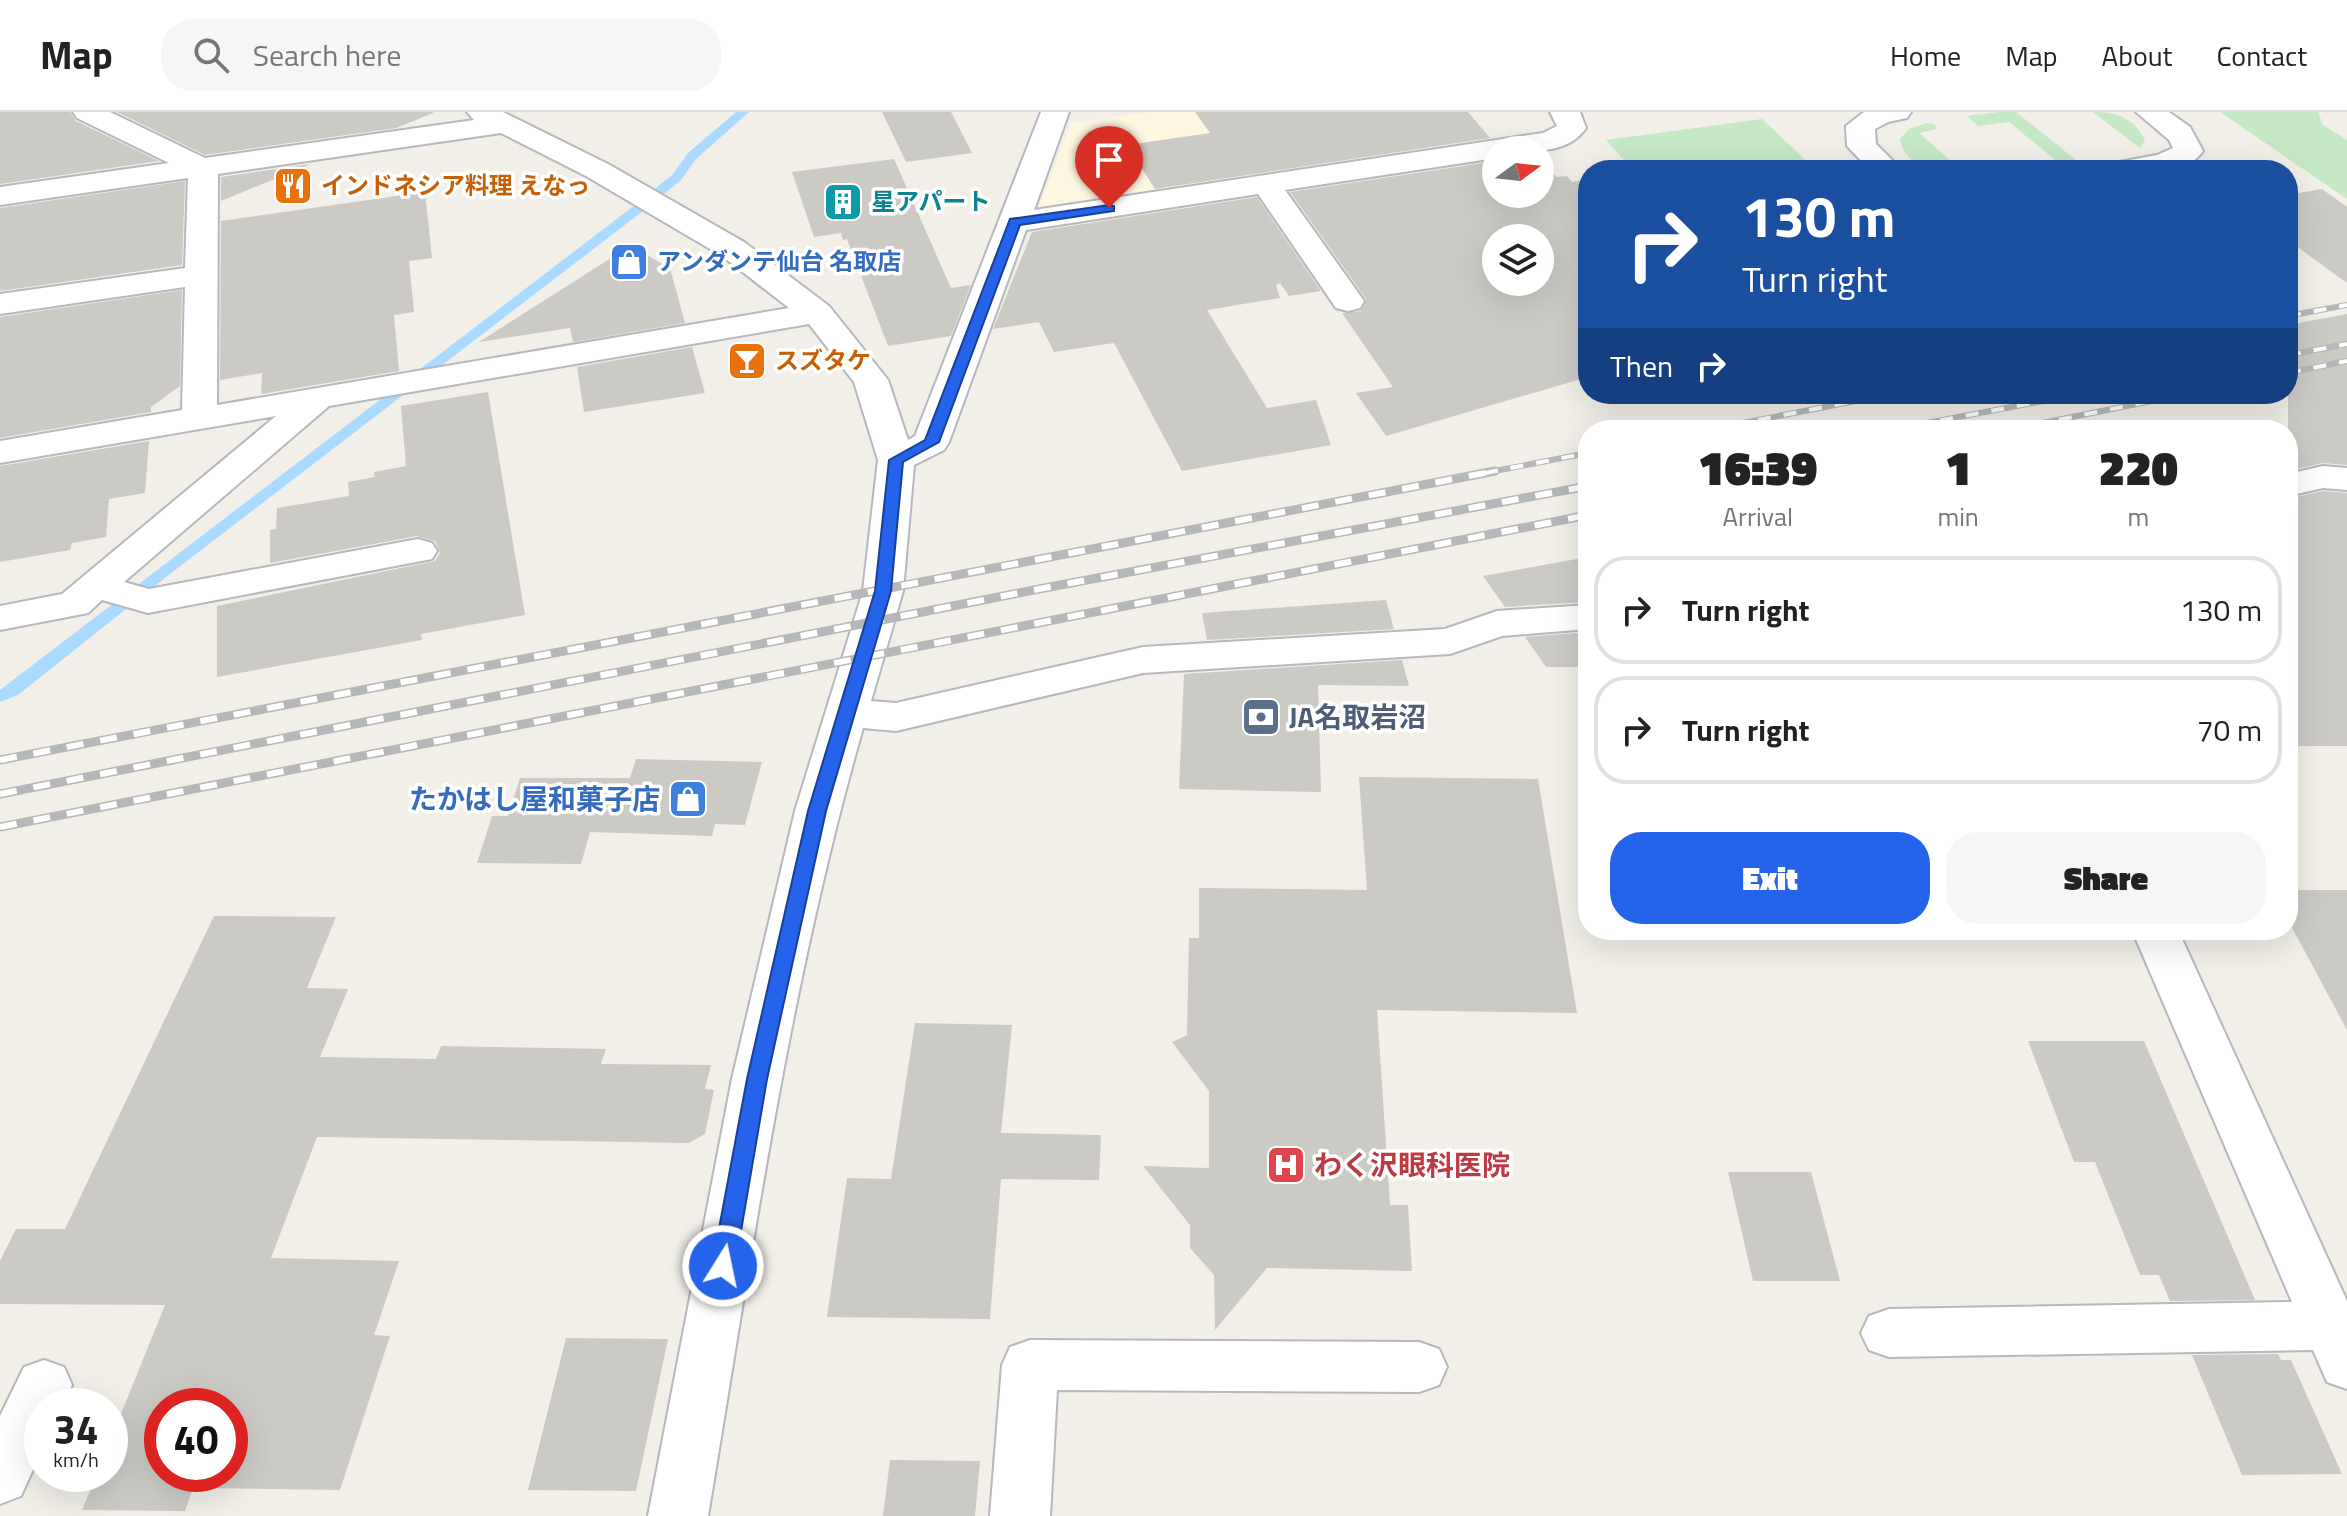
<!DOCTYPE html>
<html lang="en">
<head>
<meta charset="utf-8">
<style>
  body { margin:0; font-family:"Titillium Web","Noto Sans JP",sans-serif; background:#f6f6f6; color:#222; height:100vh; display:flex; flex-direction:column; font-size:30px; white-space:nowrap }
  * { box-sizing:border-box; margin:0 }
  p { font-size:26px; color:#767676 }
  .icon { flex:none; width:44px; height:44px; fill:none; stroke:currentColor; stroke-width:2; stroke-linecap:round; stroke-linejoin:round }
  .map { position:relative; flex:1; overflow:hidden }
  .side { position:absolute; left:1578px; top:308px; width:720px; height:520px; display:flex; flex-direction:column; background:#fff; border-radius:32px; box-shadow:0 8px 32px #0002 }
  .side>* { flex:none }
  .hud { position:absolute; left:1578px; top:48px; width:720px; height:244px; border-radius:32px; box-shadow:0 8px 32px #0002; background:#1a4fa0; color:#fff; overflow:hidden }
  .needle { width:52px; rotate:75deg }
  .fabs { position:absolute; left:1482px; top:24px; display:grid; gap:16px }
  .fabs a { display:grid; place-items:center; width:72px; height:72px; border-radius:50%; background:#fff; box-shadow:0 8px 32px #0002; font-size:40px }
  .speed { position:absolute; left:24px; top:1276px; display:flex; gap:16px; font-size:40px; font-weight:700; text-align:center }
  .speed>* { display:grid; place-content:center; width:104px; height:104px; border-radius:50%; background:#fff; box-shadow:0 8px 32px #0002; line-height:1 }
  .speed small { font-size:20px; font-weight:400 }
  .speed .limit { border:12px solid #d22; background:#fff; color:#111 }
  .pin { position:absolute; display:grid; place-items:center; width:68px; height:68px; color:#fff; margin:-82px -34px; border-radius:50% 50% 50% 0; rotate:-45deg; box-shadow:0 0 8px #0007 }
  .pin .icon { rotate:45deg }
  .me { position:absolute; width:88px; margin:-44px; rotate:10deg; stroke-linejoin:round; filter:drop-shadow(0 0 6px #0008) }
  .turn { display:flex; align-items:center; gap:28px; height:168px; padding:0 32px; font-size:36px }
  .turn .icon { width:104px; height:104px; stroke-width:2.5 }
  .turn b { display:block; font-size:56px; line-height:68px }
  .then { display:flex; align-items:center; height:76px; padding:0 32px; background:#0003; gap:16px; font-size:30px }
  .eta { display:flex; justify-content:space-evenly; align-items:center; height:136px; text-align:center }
  .eta b { font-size:48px; font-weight:800; line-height:56px }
  .primary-button { display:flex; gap:16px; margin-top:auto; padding:16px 32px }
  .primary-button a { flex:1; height:92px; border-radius:32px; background:#2563eb; color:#fff; font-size:32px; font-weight:800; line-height:92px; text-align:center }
  .primary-button a+a { background:#f6f6f6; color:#222 }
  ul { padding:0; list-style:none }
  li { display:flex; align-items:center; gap:24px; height:108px; margin:0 16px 12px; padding:0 16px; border:4px solid #e0e0e0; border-radius:32px }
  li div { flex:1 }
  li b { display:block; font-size:30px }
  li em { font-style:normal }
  header { display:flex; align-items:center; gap:48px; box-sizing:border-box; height:112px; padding:0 40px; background:#fff; border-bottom:2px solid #e0e0e0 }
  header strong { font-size:38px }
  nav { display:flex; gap:44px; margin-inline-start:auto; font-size:28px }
  .search { width:560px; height:72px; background:#f6f6f6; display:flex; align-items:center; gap:20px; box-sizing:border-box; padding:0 28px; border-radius:32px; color:#767676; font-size:30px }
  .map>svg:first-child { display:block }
  .commercial { fill:#fef7e0 }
  .green { fill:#c5e8c5 }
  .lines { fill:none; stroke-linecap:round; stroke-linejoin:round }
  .stream { fill:#aadaff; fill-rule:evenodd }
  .building { fill:#cccac5; fill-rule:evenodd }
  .minor-casing { stroke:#b5b8bc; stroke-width:4 }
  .minor { fill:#fff; fill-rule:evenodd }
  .rail-far1-casing { stroke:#b6b7b8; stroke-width:6 }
  .rail-casing { stroke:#b6b7b8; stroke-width:9 }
  .rail-far1 { stroke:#fff; stroke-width:4; stroke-dasharray:13; stroke-linecap:butt }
  .rail { stroke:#fff; stroke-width:6; stroke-dasharray:17; stroke-linecap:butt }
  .route { fill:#2563eb; stroke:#184099; stroke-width:2 }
  .labels { text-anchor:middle; stroke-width:7; stroke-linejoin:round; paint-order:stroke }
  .far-food-label { font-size:24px; font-weight:bold; fill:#c56008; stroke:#fff; text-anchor:start }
  .far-culture-label { font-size:24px; font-weight:bold; fill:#0d838f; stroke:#fff; text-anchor:start }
  .far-shop-label { font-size:24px; font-weight:bold; fill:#366cbe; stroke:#fff; text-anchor:start }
  .service-label { font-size:28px; font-weight:bold; fill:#4e5e75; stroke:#fff; text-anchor:start }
  .shop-label { font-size:28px; font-weight:bold; fill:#366cbe; stroke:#fff; text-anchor:end }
  .health-label { font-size:28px; font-weight:bold; fill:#be3a42; stroke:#fff; text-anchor:start }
</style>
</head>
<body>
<header>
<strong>Map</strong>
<div class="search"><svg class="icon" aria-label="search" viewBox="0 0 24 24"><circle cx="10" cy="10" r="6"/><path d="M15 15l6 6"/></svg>Search here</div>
<nav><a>Home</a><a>Map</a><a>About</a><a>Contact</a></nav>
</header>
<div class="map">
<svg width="2347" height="1404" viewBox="0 0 2347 1404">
  <rect width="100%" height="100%" fill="#f1efe8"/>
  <polygon class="commercial" points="1150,0 1323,0 1356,45 1038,98 1071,11"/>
  <g class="green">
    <polygon points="2000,0 2016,0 2076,48 2059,51 2009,10 1978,14 1967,4"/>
    <path d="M 2093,0 C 2115,0 2136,6 2145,29 L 2140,36 Z"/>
    <polygon points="2220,0 2318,0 2323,13 2347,28 2347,87"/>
    <polygon points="1762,7 1816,58 1633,58 1606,28"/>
    <path d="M 1927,11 L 1934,12 L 1937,17 L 1919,21 L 1960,57 L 1982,54 L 1991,58 C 1962,58 1906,66 1900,27 L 1909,17 Z"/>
  </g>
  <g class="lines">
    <polygon class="stream" points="736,0 749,0 696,47 681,68 643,99 170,462 18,583 0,590 0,578 635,93 673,62 688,41"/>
  </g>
  <g class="building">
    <polygon points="0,0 70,0 76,9 159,49 0,72"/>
    <polygon points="117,0 433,0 433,1 396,16 205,43"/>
    <polygon points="882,0 951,0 972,41 906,50"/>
    <polygon points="1195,0 1468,0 1490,26 1155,77 1127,33 1210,21"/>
    <polygon points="894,47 951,176 971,173 951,224 888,234 847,127 843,128 841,121 814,125 792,60"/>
    <path d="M 1496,49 L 1496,82 L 1540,82 L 1540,55 L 1549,57 L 1557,65 L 1567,64 L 1572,70 L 1588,67 L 1588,265 L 1386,324 L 1356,281 L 1393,275 L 1342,201 L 1361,199 L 1366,187 L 1290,80 ZM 1496,126 L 1540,126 L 1540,170 L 1496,170 Z"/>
    <polygon points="311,52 221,89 221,65"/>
    <polygon points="185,69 182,153 0,179 0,96"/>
    <polygon points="2322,77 2347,95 2347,171 2288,128 2288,83"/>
    <polygon points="425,80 432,146 409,149 414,200 394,203 399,259 261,282 262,261 220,268 221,109"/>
    <polygon points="1257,85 1321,179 1289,184 1280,171 1276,173 1280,186 1207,198 1267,296 1316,288 1331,333 1182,359 1114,231 1054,240 1039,210 993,217 1032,120"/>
    <polygon points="630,134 670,156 685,211 573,230 570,216 479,230"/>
    <polygon points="182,178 180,274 151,295 151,300 0,326 0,205"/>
    <polygon points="2347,202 2347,353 2322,351 2288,359 2288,213"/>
    <polygon points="692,235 705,281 584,300 577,255"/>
    <polygon points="488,280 525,503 421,522 422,528 217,565 217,494 435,449 440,441 435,429 417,424 270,451 270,418 276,417 277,396 349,384 348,370 375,365 374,360 406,354 401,294"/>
    <polygon points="149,329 145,381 109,387 106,425 72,431 70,438 0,450 0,354"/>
    <polygon points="2323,379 2347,381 2347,634 2288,634 2288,387"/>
    <polygon points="1588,445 1588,490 1505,495 1483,464"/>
    <polygon points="1386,488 1394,517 1207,528 1202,501"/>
    <polygon points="1588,520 1588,555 1546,555 1525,525"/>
    <polygon points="1402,548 1409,574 1318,573 1321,680 1179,677 1184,562"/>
    <polygon points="636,647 762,650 745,713 715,712 712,724 590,720 581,752 477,751 492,704 508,704 520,666 630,666"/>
    <polygon points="1359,665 1538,667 1577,901 1377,898 1390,1093 1408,1093 1412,1159 1267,1156 1215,1218 1214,1163 1190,1136 1190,1113 1143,1054 1209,1056 1209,979 1172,930 1187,923 1189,826 1199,826 1199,776 1367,778"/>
    <polygon points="2288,778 2347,778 2347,918 2288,808"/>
    <path d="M 214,804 L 336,805 L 307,876 L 348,877 L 320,945 L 436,947 L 441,934 L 606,937 L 601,952 L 711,953 L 705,977 L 714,978 L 705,1022 L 689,1031 L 317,1025 L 271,1146 L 399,1149 L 374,1223 L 390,1224 L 340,1378 L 193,1376 L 185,1399 L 82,1398 L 97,1362 L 110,1362 L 110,1329 L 165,1193 L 0,1192 L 0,1149 L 16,1117 L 65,1117 ZM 162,1294 L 230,1294 L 230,1362 L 162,1362 Z"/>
    <polygon points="915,911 1012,913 1001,1021 1101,1023 1099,1068 1001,1067 990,1207 827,1205 847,1066 891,1067"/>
    <polygon points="2028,929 2144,929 2255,1188 2170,1189 2159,1163 2140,1163 2095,1050 2074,1050"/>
    <polygon points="1728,1060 1811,1060 1840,1169 1753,1169"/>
    <polygon points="566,1226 668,1227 636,1379 528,1378"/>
    <polygon points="2278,1242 2281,1248 2291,1248 2342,1362 2242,1363 2192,1243"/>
    <polygon points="890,1348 980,1349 975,1404 883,1404"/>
  </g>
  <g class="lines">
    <g class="minor-casing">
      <g id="minor">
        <path d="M 73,0 L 110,0 L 205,46 L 474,8 L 467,0 L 503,0 L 608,52 L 744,130 L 829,194 L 888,268 L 908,328 L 915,324 L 1041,0 L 1069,0 L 1034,98 L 1543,21 L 1557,14 L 1550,0 L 1580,0 L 1586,16 C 1566,45 1527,38 1496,38 L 1496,46 L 1285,78 L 1364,189 L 1360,196 L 1348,199 L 1336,196 L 1258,82 L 1026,118 L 949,330 L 944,338 L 914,353 L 903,479 L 871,589 L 896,591 L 1143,535 L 1445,517 L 1497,499 L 1588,493 L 1588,517 L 1502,524 L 1450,542 L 1143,561 L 896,619 L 863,616 C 789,873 752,1141 708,1404 L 648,1404 L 732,967 L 795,699 L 863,479 L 878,348 L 854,270 L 809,212 L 329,294 L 124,470 L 149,477 L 418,427 L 432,431 L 437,439 L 432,447 L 148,501 L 102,488 L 88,501 L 0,518 L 0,494 L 62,482 L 276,304 L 0,351 L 0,329 L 182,298 L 185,175 L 0,202 L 0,182 L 185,156 L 188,66 L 0,93 L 0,75 L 169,51 L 77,6 ZM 501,21 L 586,64 L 722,144 L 789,196 L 217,293 L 218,62 Z"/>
        <polygon points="1864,0 1911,0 1907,6 1888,10 1875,17 1876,32 1902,58 1870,58 1847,34 1846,14"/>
        <path d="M 2136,0 L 2169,0 L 2190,15 L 2203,39 C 2183,68 2134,58 2104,58 L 2108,52 L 2157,43 L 2173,36 L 2169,28 Z"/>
        <polygon points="2323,354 2347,356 2347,378 2323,376 2288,384 2288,362"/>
        <polygon points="2132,818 2178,818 2347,1189 2347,1277 2327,1270 2313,1238 1889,1245 1869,1238 1861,1221 1869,1204 1889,1197 2292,1190"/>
        <polygon points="1030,1228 1419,1230 1439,1237 1447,1255 1439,1273 1419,1280 1057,1278 1050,1404 990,1404 1002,1253 1010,1235"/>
        <polygon points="44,1248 64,1255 72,1273 62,1294 42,1294 42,1338 21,1384 0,1392 0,1304 24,1255"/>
      </g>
    </g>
    <use href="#minor" class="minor"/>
    <g class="rail-far1-casing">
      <g id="rail-far1">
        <polyline points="2288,204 2347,193"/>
        <polyline points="2288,243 2347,232"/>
        <polyline points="2288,261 2347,249"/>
        <polyline points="1707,318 1891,282"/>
        <polyline points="1889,318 2081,282"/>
        <polyline points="2008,318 2186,282"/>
        <polyline points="1485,361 1588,341"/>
      </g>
    </g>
    <g class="rail-casing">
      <g id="rail">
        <polyline points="0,648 1495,359"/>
        <polyline points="0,682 1039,477 1588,374"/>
        <polyline points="0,715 1588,403"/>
      </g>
    </g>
    <use href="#rail-far1" class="rail-far1"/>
    <use href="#rail" class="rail"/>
  </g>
  <polygon class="route" points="1109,93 1114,94 1114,99 1020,113 939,330 903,350 891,479 826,699 767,967 735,1154 731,1161 723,1163 716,1161 712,1154 747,967 808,699 875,479 889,348 925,328 1010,107"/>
  <defs>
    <g id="restaurant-square" transform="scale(2)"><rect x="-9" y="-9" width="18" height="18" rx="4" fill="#e8710a" stroke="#fff"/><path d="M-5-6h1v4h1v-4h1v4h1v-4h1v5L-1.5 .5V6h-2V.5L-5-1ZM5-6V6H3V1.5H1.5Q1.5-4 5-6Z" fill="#fff"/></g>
    <g id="building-square" transform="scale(2)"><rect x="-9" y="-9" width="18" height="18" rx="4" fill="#0f9aa8" stroke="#fff"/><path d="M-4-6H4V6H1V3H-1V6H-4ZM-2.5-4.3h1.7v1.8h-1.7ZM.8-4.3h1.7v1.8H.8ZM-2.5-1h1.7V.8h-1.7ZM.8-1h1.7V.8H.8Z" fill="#fff"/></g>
    <g id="shop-square" transform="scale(2)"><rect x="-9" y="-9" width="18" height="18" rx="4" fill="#3f7fe0" stroke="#fff"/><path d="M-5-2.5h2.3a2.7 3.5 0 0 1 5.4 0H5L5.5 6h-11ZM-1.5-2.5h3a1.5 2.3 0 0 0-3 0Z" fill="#fff"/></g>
    <g id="bar-square" transform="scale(2)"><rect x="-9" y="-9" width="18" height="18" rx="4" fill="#e8710a" stroke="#fff"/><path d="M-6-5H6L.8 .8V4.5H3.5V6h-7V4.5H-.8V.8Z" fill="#fff"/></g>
    <g id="bank-square" transform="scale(2)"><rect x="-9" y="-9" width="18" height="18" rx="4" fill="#5c6f8a" stroke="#fff"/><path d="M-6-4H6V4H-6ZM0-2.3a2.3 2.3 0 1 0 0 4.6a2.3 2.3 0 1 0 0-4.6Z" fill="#fff"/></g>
    <g id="hospital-square" transform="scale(2)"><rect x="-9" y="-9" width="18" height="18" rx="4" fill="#e0444e" stroke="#fff"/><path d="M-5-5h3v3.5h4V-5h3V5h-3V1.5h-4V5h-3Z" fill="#fff"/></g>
  </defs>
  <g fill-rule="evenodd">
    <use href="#restaurant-square" x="293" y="74"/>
    <use href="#building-square" x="843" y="90"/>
    <use href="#shop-square" x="629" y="150"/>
    <use href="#bar-square" x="747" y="249"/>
    <use href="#bank-square" x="1261" y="605"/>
    <use href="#shop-square" x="688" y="687"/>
    <use href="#hospital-square" x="1286" y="1053"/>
  </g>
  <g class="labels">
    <g class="far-food-label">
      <text x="321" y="82">インドネシア料理 えなっ</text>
      <text x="775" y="257">スズタケ</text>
    </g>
    <g class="far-culture-label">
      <text x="871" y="98">星アパート</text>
    </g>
    <g class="far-shop-label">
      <text x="657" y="158">アンダンテ仙台 名取店</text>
    </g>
    <g class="service-label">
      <text x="1289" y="615">JA名取岩沼</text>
    </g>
    <g class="shop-label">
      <text x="660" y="697">たかはし屋和菓子店</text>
    </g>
    <g class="health-label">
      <text x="1314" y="1063">わく沢眼科医院</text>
    </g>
  </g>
</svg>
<div class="fabs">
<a><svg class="needle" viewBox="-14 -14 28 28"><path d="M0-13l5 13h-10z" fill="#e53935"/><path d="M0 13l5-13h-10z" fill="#767676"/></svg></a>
<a><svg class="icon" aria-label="layers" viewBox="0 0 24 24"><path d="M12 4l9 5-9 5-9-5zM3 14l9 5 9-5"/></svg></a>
</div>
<div class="speed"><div>34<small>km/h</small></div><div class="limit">40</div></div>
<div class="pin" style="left:1109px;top:96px;background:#d93025"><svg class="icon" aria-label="arrive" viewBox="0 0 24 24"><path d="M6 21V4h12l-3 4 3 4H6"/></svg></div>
<svg class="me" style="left:723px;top:1154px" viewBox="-20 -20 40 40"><circle r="17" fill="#2563eb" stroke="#fff" stroke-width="3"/><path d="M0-11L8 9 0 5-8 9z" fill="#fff"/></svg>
<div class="hud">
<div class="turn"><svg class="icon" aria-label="right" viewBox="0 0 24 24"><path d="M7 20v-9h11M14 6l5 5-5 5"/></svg><div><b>130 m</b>Turn right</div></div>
<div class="then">Then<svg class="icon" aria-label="right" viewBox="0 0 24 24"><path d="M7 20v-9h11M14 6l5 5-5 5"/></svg></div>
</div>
<section class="side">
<div class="eta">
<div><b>16:39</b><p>Arrival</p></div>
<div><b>1</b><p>min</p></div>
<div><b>220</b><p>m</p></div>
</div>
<ul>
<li><svg class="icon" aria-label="right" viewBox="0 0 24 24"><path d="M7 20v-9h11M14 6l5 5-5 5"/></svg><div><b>Turn right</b></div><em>130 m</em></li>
<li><svg class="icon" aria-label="right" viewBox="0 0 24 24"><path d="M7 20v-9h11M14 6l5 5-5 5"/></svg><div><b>Turn right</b></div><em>70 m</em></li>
</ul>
<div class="primary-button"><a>Exit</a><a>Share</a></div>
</section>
</div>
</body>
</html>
